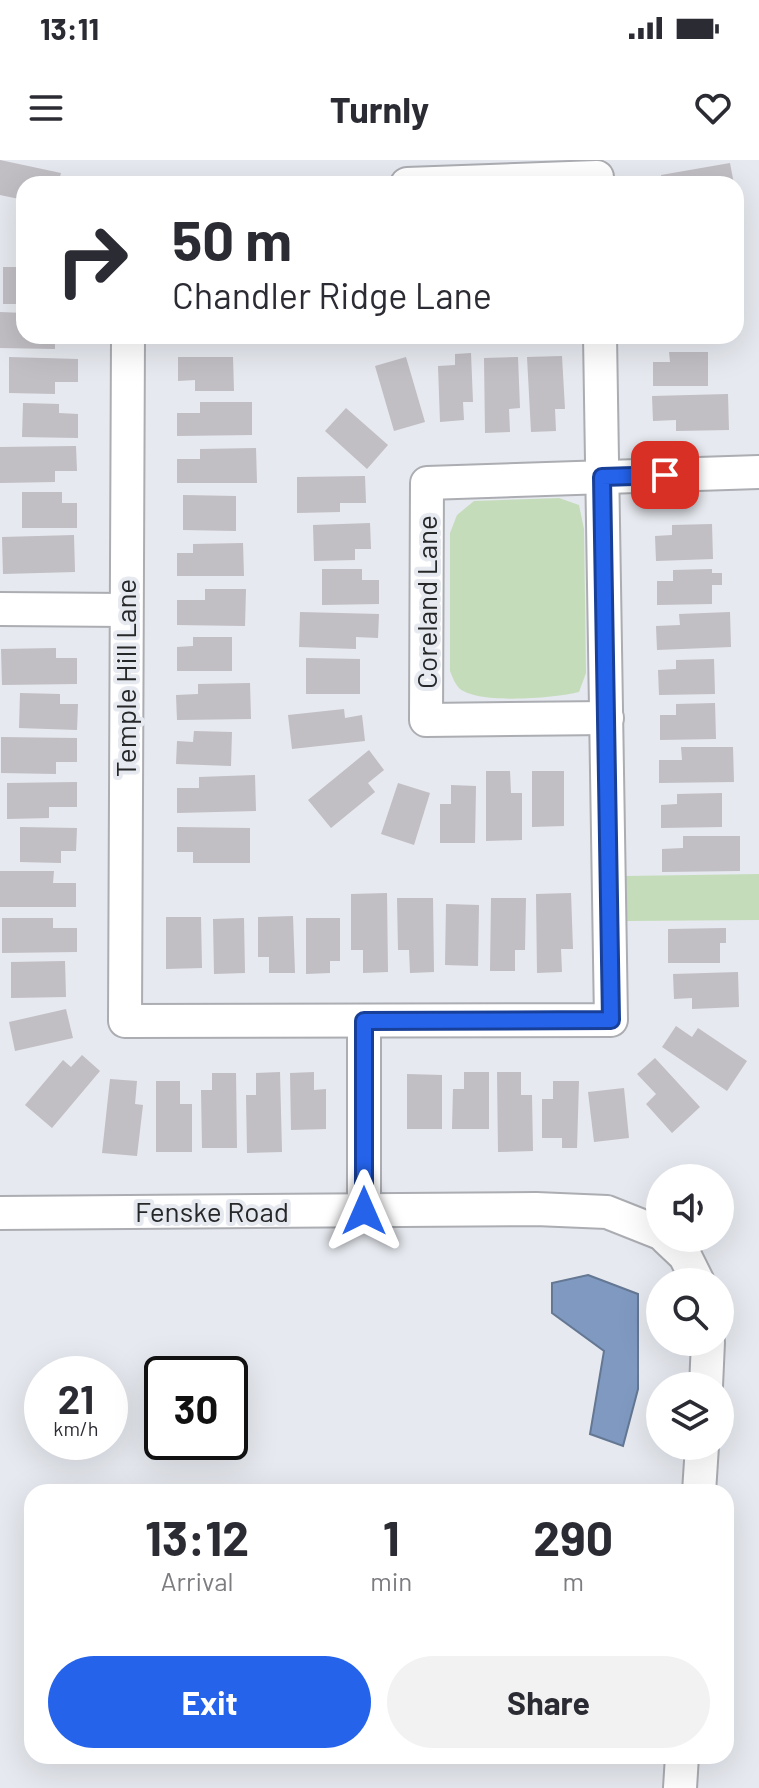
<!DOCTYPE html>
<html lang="en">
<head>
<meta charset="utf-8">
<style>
  body { margin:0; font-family:Barlow,sans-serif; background:#f2f2f3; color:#2b2b33; height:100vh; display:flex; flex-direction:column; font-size:30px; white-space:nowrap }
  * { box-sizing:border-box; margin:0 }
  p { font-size:26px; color:#7c7c81 }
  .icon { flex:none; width:44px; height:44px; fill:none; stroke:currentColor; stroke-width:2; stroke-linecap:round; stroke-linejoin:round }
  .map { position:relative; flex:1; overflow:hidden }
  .drawer { position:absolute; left:24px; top:1324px; width:710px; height:280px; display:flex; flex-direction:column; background:#fff; border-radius:24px; box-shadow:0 8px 32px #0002 }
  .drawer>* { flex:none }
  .top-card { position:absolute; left:16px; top:16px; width:728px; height:168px; border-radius:24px; box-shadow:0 8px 32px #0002; background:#fff; color:#2b2b33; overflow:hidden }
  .buttons { position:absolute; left:646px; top:1004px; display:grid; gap:16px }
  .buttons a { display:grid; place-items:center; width:88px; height:88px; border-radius:50%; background:#fff; box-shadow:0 8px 32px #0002; font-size:40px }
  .speed { position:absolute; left:24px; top:1196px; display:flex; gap:16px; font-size:40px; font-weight:700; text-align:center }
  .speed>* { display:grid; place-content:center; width:104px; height:104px; border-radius:50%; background:#fff; box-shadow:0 8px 32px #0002; line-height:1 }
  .speed small { font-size:20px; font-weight:400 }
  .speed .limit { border:4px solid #111; border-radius:12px; background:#fff; color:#111 }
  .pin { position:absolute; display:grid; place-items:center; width:68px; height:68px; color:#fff; margin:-34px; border-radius:16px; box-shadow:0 4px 12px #0006 }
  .me { position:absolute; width:88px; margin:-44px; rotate:0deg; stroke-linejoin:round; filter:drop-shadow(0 0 6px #0008) }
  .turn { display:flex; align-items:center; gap:28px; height:168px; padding:0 24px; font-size:36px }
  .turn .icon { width:104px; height:104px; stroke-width:2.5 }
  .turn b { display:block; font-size:56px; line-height:68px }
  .eta { display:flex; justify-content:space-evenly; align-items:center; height:136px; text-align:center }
  .eta b { font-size:48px; font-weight:700; line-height:56px }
  .primary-button { display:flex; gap:16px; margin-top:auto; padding:16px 24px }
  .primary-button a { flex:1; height:92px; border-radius:48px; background:#2563eb; color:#fff; font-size:32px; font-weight:700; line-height:92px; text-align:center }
  .primary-button a+a { background:#f2f2f3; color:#2b2b33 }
  .status { display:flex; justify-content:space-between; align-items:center; height:56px; padding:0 40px; background:#fff; direction:ltr }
  .status svg { height:22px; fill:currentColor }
  header { display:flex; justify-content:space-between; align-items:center; height:104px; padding:0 24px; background:#fff; font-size:36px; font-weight:700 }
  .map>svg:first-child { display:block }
  .green { fill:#c4dcba }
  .water { fill:#7f99c1; stroke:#647793; stroke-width:2 }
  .building { fill:#c1bec4 }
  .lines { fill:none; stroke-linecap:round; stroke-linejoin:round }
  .minor-casing { stroke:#abadb2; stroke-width:36 }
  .minor { stroke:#fff; stroke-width:32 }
  .route-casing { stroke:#184099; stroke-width:20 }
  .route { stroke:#2563eb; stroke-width:14 }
  .labels { text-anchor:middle; stroke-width:8; stroke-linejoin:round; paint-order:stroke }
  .street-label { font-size:28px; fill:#262729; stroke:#e6e9ef }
</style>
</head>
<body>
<div class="status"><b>13:11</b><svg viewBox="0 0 49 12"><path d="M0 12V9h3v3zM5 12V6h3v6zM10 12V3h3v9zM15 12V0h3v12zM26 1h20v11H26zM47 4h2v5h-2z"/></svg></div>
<header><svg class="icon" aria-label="menu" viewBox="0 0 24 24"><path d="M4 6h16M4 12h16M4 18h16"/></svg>Turnly<svg class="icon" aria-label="heart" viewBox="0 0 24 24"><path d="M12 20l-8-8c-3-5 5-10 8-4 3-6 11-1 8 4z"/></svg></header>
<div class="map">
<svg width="759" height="1628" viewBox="0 0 759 1628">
  <rect width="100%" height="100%" fill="#e6e9ef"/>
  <g class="green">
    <path d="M 559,338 L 579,345 L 584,369 L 586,513 L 579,532 C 555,538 478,545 459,528 C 455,524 452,516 450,511 L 450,373 L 457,355 L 474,341 Z"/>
    <polygon points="759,714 759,760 627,761 626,716"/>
  </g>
  <polygon class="water" points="588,1115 638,1134 638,1229 623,1286 590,1274 604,1191 552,1153 552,1123"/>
  <g class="building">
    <polygon points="0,0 61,13 58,24 24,24 24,40 0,35"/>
    <polygon points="730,3 734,24 663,24 661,15"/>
    <polygon points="16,63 24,63 24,99 17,99"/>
    <rect x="3" y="107" width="21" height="37"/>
    <polygon points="0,152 24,153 24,176 55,176 55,189 0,188"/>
    <polygon points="652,176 731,176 731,180 652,182"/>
    <polygon points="669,192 708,192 708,226 653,226 653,202 670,202"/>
    <polygon points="471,193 473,242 463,242 464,260 440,262 438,206 455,205 455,194"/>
    <polygon points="562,196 565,249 555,249 556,271 531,272 527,197"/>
    <polygon points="9,197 78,199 78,222 55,222 55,234 9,233"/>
    <polygon points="178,197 233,197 234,231 195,231 195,220 178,221"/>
    <polygon points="406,197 425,262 394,271 375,206"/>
    <polygon points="518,197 520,248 509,249 510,272 485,273 484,198"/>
    <polygon points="728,234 729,270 676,271 676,260 653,261 652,236"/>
    <polygon points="200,242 252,242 252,275 177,276 177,253 200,253"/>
    <polygon points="23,243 59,244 59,253 78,254 78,278 22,277"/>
    <polygon points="346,248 388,285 367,309 325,271"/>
    <polygon points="76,286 77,311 55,311 55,322 0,323 0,287"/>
    <polygon points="256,288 257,323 177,323 177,299 200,299 200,289"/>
    <polygon points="365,316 366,343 340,343 340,352 297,353 297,317"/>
    <polygon points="22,332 62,332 62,343 77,343 77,368 22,368"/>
    <polygon points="183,335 236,336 236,371 183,370"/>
    <polygon points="370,363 371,389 355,389 355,400 314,401 313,365"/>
    <polygon points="712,364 713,399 656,401 655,376 672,375 672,365"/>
    <polygon points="74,375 75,412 3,414 2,377"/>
    <polygon points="243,383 244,416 177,416 177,393 193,393 193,384"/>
    <polygon points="322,409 362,409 362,420 379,420 379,444 322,445"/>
    <polygon points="712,409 712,413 722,413 722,425 712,425 712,444 657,445 657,421 673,421 673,410"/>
    <polygon points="205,429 246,429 245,466 177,465 177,440 205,440"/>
    <polygon points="300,452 379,454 378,478 356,477 356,489 299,487"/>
    <polygon points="730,452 731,487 657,490 656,466 680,465 679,454"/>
    <polygon points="193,477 232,477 232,511 177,511 177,487 193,486"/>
    <polygon points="56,488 56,498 77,498 77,524 2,525 1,489"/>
    <polygon points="306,498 360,499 360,534 306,534"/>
    <polygon points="714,499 715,534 659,535 658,510 676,509 676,500"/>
    <polygon points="250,523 251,559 177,560 176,535 198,534 198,524"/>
    <polygon points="20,533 60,534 60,544 78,544 77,570 19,568"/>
    <polygon points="715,543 716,579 660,580 660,555 676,555 676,544"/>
    <polygon points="344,549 345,558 362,555 365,581 292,589 288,555"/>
    <polygon points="194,571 232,572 231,606 176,604 177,581 193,582"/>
    <polygon points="1,577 77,578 77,602 56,602 56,614 1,613"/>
    <polygon points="681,587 733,587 734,622 659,623 659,600 682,600"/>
    <polygon points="369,590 384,610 368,623 375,632 331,668 308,640"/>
    <polygon points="486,611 510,611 511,633 522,633 522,680 486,681"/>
    <polygon points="532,611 564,611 564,666 532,667"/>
    <polygon points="255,615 256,651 177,653 177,628 199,628 199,617"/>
    <polygon points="77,622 77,647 49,647 49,658 7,659 7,623"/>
    <polygon points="398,623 430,633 414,685 381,674"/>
    <polygon points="451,625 476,626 475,683 440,683 440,644 451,644"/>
    <polygon points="722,633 722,667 661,668 661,645 677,644 677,634"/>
    <polygon points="20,667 77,668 76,691 61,691 61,703 20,702"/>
    <polygon points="177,667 250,668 250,703 193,703 193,692 177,692"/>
    <polygon points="683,676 740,676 740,711 662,712 662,689 683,688"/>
    <polygon points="0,711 54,711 53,723 76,723 76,747 0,747"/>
    <polygon points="387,733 388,812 363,813 363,790 351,790 351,734"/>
    <polygon points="571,733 573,789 561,789 562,812 537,813 536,734"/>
    <polygon points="397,738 433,738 434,812 410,813 409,790 398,790"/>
    <polygon points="491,738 526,738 525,790 515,790 515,811 490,811"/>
    <polygon points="446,744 479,745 478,806 445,805"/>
    <polygon points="293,756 295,813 269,813 269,797 258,797 258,757"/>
    <polygon points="166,757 201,757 202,808 166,809"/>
    <polygon points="2,758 53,758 53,768 77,768 77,792 2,793"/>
    <polygon points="244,758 245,813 214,814 213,759"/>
    <polygon points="306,758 340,758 340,801 330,801 330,813 306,814"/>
    <polygon points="726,768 726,783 720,783 720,803 668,803 668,769"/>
    <polygon points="65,801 66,837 11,838 11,802"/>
    <polygon points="738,812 739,847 692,849 692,838 674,839 673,814"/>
    <polygon points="66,849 73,878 15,891 9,862"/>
    <polygon points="676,866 692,877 698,868 747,901 727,931 662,887"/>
    <polygon points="82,895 100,911 52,968 25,945 63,900 71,907"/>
    <polygon points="655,898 700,947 672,973 646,944 656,934 637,914"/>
    <polygon points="280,912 282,992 247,993 246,935 256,935 256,913"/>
    <polygon points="314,912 314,930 326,929 326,969 291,970 290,913"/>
    <polygon points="464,912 489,912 489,969 452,969 453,929 464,929"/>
    <polygon points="497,912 521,912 521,935 532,935 533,991 498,992"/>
    <polygon points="212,913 236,913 237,988 202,988 201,930 212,930"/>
    <polygon points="407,914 442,915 442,969 407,969"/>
    <polygon points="110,919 137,921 135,944 143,945 137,996 102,993"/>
    <polygon points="156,921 180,921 180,944 192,944 192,992 156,992"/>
    <polygon points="553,921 579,921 577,988 562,988 562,978 542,978 542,939 553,939"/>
    <polygon points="624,928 629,978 594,982 588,932"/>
  </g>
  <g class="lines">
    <g class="minor-casing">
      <g id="minor">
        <polyline points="407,24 597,17 597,24"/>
        <polyline points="128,176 125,861 611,860 600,176"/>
        <polyline points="0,449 126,450"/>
        <polyline points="607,558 426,560 427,323 759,312"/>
        <polyline points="364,861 364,1051"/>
        <polyline points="0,1053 536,1049 607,1052 660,1073"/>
        <polyline points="666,1078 685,1096 698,1122"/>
        <polyline points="706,1226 708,1182"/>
        <polyline points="699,1332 702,1286"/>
        <polyline points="680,1628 682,1596"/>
      </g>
    </g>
    <use href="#minor" class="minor"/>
  </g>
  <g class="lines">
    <g class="route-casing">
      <polyline id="route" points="364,1051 364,861 611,860 602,317 665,315"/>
    </g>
    <use href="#route" class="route"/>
  </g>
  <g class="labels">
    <g class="street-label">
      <text transform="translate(427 442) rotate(-90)" y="10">Coreland Lane</text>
      <text transform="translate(126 518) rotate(-90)" y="10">Temple Hill Lane</text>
      <text x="212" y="1062">Fenske Road</text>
    </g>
  </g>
</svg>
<div class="buttons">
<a><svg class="icon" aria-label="sound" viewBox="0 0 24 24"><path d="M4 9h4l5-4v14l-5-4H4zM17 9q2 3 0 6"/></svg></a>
<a><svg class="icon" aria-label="search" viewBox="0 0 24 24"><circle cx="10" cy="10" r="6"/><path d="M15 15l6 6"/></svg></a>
<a><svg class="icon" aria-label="layers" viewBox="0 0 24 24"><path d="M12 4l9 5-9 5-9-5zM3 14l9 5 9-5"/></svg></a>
</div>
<div class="speed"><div>21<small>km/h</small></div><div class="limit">30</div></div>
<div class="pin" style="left:665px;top:315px;background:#d93025"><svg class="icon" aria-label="arrive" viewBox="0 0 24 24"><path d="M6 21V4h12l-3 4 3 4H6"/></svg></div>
<svg class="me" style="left:364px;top:1051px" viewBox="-20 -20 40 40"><path d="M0-17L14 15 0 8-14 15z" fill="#2563eb" stroke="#fff" stroke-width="4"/></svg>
<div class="top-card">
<div class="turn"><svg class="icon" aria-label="right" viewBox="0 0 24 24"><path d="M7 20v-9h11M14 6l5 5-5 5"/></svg><div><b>50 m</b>Chandler Ridge Lane</div></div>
</div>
<section class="drawer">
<div class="eta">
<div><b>13:12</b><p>Arrival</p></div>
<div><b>1</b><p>min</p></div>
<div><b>290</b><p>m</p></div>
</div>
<div class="primary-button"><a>Exit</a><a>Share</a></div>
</section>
</div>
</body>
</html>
